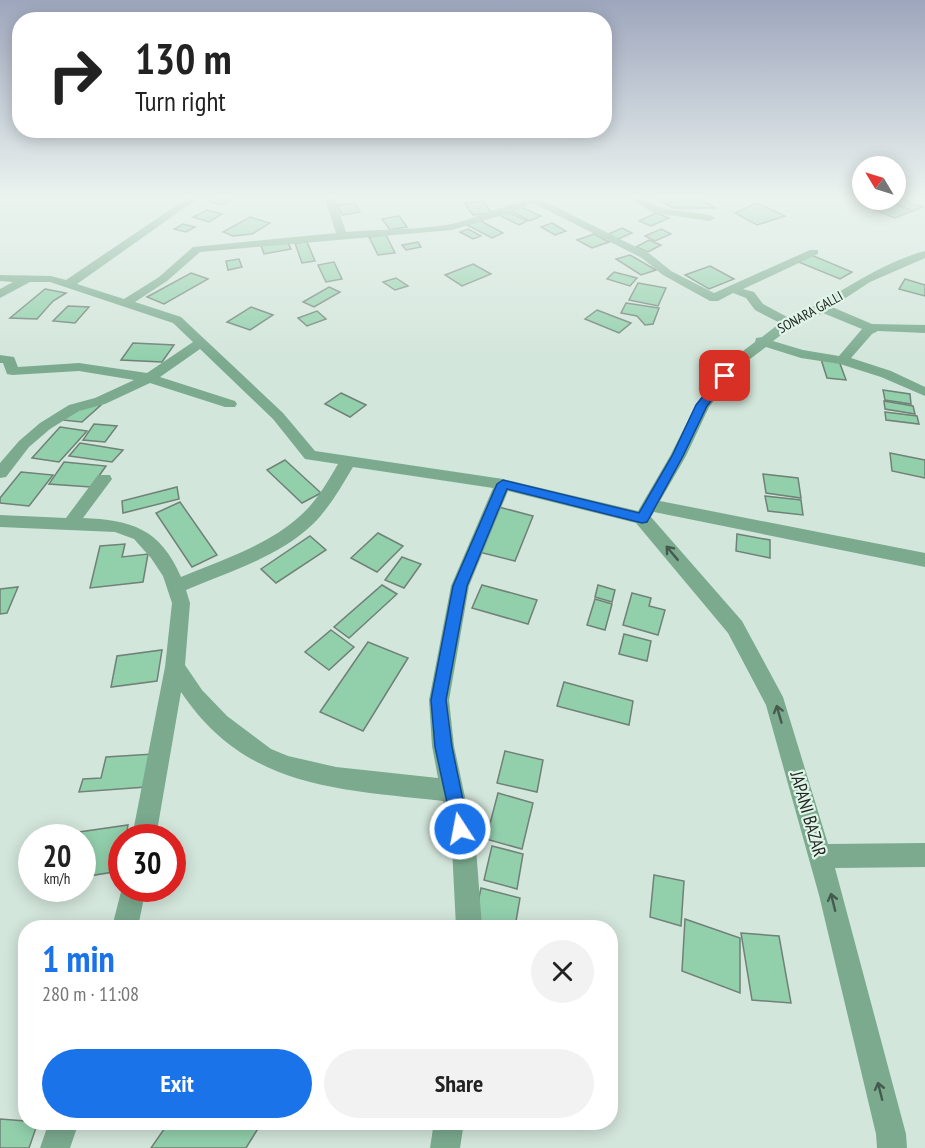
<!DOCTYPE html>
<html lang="en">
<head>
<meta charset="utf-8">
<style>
  body { margin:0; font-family:"PT Sans Narrow",sans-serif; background:#f2f2f2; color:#222; height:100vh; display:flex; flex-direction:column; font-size:22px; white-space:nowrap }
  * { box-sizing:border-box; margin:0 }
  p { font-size:20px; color:#767676 }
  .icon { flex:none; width:33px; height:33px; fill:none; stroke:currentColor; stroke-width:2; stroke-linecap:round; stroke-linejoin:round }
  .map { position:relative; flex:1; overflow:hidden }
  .side { position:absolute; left:18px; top:920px; width:600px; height:210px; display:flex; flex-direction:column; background:#fff; border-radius:24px; box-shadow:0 3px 15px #0003 }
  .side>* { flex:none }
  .guide { position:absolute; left:12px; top:12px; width:600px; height:126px; border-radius:24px; box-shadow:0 3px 15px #0003; background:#fff; color:#222; overflow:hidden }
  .needle { width:39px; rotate:308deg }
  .tools { position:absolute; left:852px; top:156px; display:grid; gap:12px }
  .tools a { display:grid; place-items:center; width:54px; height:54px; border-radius:50%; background:#fff; box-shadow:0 3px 15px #0003; font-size:30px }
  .speed { position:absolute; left:18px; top:824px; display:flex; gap:12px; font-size:30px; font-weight:700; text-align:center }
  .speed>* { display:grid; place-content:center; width:78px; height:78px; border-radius:50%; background:#fff; box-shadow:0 3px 15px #0003; line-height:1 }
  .speed small { font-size:15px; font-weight:400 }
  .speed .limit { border:9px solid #d22; background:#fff; color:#111 }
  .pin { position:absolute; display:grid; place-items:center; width:51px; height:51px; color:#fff; margin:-26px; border-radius:12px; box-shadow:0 3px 9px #0006 }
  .me { position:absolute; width:66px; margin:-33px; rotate:349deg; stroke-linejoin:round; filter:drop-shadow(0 0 4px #0008) }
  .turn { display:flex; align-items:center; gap:21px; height:126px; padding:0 24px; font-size:27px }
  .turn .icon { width:78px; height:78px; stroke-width:2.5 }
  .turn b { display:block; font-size:42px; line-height:51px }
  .round { display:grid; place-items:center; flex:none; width:63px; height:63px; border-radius:32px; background:#f2f2f2 }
  .head { display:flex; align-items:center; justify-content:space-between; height:102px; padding:0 24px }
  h1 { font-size:36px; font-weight:700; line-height:45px; color:#1a73e8 }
  .action { display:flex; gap:12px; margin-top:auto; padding:12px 24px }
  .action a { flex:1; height:69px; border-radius:36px; background:#1a73e8; color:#fff; font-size:24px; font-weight:700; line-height:69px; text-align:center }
  .action a+a { background:#f2f2f2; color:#222 }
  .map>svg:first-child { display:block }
  .building { fill:#92d0ac; stroke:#708177; stroke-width:1.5 }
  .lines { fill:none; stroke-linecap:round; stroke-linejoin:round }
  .minor { fill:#7baa8f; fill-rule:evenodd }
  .oneway { stroke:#445b4e }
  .route { fill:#1a73e8; stroke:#114b97; stroke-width:1.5 }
  .labels { text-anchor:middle; stroke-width:4.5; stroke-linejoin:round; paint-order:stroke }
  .far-street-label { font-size:14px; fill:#202722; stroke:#e1f4e8 }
  .near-street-label { font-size:18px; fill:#202722; stroke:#e1f4e8 }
</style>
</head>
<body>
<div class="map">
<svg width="925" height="1148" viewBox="0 0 925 1148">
  <rect width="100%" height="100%" fill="#d3e6db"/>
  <g class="building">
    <polygon points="214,199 234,199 220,205 209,201"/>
    <polygon points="655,199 701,199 715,208 674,208"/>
    <polygon points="902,199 922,207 913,211 893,203"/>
    <polygon points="483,201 492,213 473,215 464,203"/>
    <polygon points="355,203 360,212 342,215 337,205"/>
    <polygon points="757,203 785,216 757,225 735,213"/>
    <polygon points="892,203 912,211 895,218 875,210"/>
    <polygon points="521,207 541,216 530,221 511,211"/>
    <polygon points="207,210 222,214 209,222 193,217"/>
    <polygon points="507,212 527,221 519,225 499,215"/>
    <polygon points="656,213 669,218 651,226 639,221"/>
    <polygon points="399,216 407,227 390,230 382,219"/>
    <polygon points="250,217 270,223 252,234 233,236 223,232"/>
    <polygon points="479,220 503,233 492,238 467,225"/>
    <polygon points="552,223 566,231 555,235 541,227"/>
    <polygon points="183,224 195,227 186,232 174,229"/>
    <polygon points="622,228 632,233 616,240 606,235"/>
    <polygon points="468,229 481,236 473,239 460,232"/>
    <polygon points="661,229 671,234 655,241 645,236"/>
    <polygon points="594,234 609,242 592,248 577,240"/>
    <polygon points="386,235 395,253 378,255 369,237"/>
    <polygon points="649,240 661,245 648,252 636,247"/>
    <polygon points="307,242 315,261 302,263 295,243"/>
    <polygon points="418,242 421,247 406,250 402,245"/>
    <polygon points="260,243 288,243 291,249 264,254"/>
    <polygon points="809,254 852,272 840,279 796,261"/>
    <polygon points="630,255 656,270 641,275 616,259"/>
    <polygon points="239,259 242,267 228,270 226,261"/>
    <polygon points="334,262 342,279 326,282 318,265"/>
    <polygon points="473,264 491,274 462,286 445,275"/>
    <polygon points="710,266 734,279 709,289 685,275"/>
    <polygon points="614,272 637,278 630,286 607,279"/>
    <polygon points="191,273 208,279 164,304 147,297"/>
    <polygon points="396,278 408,286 395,290 383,282"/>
    <polygon points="905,279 925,285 925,296 899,289"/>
    <polygon points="638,283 666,288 658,306 629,300"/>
    <polygon points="329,287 340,292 314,307 303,302"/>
    <polygon points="45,289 66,293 53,301 37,319 10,318"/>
    <polygon points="626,303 659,308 653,324 645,325 637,316 621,313"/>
    <polygon points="68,306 89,307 75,323 53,321"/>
    <polygon points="251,307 273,315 250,330 227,322"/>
    <polygon points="597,310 631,323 619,333 585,319"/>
    <polygon points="317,311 326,319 307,326 298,318"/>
    <polygon points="133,343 174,345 162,362 121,360"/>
    <polygon points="821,359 839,361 846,380 827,378"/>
    <polygon points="883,390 910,394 911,404 885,400"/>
    <polygon points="341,393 366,405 350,417 325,404"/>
    <polygon points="884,401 913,406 915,414 885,409"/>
    <polygon points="92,404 101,405 82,422 62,420 71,411"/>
    <polygon points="885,412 917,416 919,424 886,420"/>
    <polygon points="94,424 117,426 105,442 83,440"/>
    <polygon points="60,427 87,431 59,462 32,458"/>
    <polygon points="80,443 123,450 112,462 69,456"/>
    <polygon points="890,453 925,460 925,478 892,471"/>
    <polygon points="285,460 321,493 302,503 267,470"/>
    <polygon points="64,462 106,466 91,487 49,484"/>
    <polygon points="21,472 53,475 29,506 0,503 0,498"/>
    <polygon points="763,474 798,478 801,498 766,493"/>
    <polygon points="177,487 179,499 123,513 122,501"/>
    <polygon points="765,496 801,500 803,515 768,511"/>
    <polygon points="180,502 217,555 192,567 156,513"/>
    <polygon points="499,507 533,516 515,561 479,552"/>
    <polygon points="378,533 403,546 377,572 351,558"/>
    <polygon points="737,534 770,540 770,558 736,551"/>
    <polygon points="310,536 326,550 276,583 261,569"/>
    <polygon points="125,544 122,557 148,554 143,582 90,588 100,546"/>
    <polygon points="402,557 421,564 404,588 385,580"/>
    <polygon points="382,585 397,594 349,638 334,627"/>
    <polygon points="482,585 537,600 528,624 472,608"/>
    <polygon points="598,585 615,590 612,602 595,597"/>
    <polygon points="18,587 7,613 0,614 0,589"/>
    <polygon points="632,593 651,598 649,606 665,610 658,635 623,625"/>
    <polygon points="595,599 612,604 605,630 587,625"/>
    <polygon points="331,630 354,647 329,670 305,652"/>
    <polygon points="624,634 651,641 647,661 619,654"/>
    <polygon points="368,642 408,658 363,731 320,712"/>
    <polygon points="162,650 157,681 111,687 117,656"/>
    <polygon points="564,682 633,701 629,725 557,706"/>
    <polygon points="505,751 543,760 537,792 497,783"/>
    <polygon points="153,754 146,787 79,792 83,779 101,778 106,757"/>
    <polygon points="498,793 533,803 522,849 486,839"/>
    <polygon points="128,825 126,837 122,837 120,871 82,877 82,837 44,837"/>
    <polygon points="492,846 523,854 517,889 484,880"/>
    <polygon points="654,875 684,881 681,926 650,917"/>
    <polygon points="481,888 520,898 515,927 473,927"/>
    <polygon points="685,919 740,938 740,993 682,971"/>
    <polygon points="741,933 779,936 791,1003 752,1000"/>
    <polygon points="0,1119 38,1122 29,1148 0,1148"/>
    <polygon points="169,1122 262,1122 246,1148 151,1148"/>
  </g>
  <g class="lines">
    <g class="minor">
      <path d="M 186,199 L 197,199 L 77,284 L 124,299 L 159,277 L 193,247 L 336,233 L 325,199 L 335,199 L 346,232 C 380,229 419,230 452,224 C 479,218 515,199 540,199 L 650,254 L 671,271 L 714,293 L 810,250 L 818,250 L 818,254 L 743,289 L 754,292 L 763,304 L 789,318 C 836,298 876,264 925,251 L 925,258 L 870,282 L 832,307 L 872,324 L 925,325 L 925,333 L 878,331 L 872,334 L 851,358 L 891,371 L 925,387 L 925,396 L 881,377 L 840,364 L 801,358 L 766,347 L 742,365 L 709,407 L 686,456 L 660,501 L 925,553 L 925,567 L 654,512 L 651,517 L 742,621 L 783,697 L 828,844 L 925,843 L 925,867 L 835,868 L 906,1134 L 907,1148 L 877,1148 L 876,1134 L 819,895 L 766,705 L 728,633 L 636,523 L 508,491 L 469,586 L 449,700 L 454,746 L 476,848 L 482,927 L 456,927 L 452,848 L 443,801 C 338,789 246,789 181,692 L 156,837 L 132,837 L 165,667 L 172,603 L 163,576 L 151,558 L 134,539 L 115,532 L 0,527 L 0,515 L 66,518 L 98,475 L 110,475 L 112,479 L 83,518 C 131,520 160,528 181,577 C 221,560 267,546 300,516 C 316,502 327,483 338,464 L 305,459 L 273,419 L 200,349 L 160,377 L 235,401 L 237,404 L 235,407 L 225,407 L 150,383 L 105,404 L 79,411 L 50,429 L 29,447 L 6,477 L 0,478 L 0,463 L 19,441 L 40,423 L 69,405 L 95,398 L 134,380 L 79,371 L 12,375 L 7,374 L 3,363 L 0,363 L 0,355 L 14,357 L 18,367 L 79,363 L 147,373 L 193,342 L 173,323 L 50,282 L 30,282 L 0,298 L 0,289 L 13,282 L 0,281 L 0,275 L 51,276 L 66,280 ZM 533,203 L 642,258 L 663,275 L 710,301 L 718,301 L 733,293 L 746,298 L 755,310 L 780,323 L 762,337 L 756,338 L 755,342 L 732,359 L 697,403 L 670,456 L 638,511 L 503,479 L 315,451 L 283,413 L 181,317 L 135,302 L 167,281 L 200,252 L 452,230 L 519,210 ZM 823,313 L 862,329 L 839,356 L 803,350 L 773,341 L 793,326 ZM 353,467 L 493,488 L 451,586 L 429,700 L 432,746 L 438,778 L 336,767 L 288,756 L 271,749 L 227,716 L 202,690 L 185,665 L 190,603 L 186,590 C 228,572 279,557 313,524 C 330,507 341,487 353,467 Z"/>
      <polygon points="630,199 642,199 661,208 710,215 715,218 710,221 654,213"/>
      <polygon points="122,888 146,888 138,927 112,927"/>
      <polygon points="49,1122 79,1122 70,1148 40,1148"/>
      <polygon points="434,1122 464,1122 460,1148 430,1148"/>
    </g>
  </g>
  <defs><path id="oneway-shaft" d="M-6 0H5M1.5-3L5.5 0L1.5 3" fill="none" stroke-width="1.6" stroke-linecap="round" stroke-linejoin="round" transform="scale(1.5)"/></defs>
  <g class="oneway">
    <use href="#oneway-shaft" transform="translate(672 553) rotate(-130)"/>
    <use href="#oneway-shaft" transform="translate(779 714) rotate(-106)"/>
    <use href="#oneway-shaft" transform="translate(833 902) rotate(-104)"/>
    <use href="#oneway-shaft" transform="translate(880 1091) rotate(-104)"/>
  </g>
  <linearGradient id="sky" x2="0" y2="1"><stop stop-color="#9ea6bd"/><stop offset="0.55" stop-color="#ebf4ef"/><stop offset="1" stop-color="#ebf4ef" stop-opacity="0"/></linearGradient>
  <rect width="925" height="359" fill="url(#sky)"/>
  <polygon class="route" points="725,373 730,376 707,406 683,456 647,522 642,523 507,489 467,586 446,700 452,747 469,829 467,835 460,838 454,835 435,747 431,700 453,586 497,484 503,480 639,513 672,456 696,405 721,374"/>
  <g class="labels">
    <g class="far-street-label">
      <text transform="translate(810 312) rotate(-29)" y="5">SONARA GALLI</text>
    </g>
    <g class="near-street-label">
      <text transform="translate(808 814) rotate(74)" y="6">JAPANI BAZAR</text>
    </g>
  </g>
</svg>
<div class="tools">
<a><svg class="needle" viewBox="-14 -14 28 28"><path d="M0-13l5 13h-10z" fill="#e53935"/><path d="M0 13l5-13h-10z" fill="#767676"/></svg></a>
</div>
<div class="speed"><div>20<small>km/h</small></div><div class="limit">30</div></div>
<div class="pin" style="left:725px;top:376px;background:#d93025"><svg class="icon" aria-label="arrive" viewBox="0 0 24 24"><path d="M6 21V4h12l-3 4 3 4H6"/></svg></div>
<svg class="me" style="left:460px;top:829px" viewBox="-20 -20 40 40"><circle r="17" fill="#1a73e8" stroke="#fff" stroke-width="3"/><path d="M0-11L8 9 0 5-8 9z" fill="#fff"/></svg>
<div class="guide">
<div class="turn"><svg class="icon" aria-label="right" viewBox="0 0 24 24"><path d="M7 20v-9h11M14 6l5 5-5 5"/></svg><div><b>130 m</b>Turn right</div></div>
</div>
<section class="side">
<div class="head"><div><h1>1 min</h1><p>280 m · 11:08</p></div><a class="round"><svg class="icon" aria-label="close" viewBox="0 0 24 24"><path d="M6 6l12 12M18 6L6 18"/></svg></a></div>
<div class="action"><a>Exit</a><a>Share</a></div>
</section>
</div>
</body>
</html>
